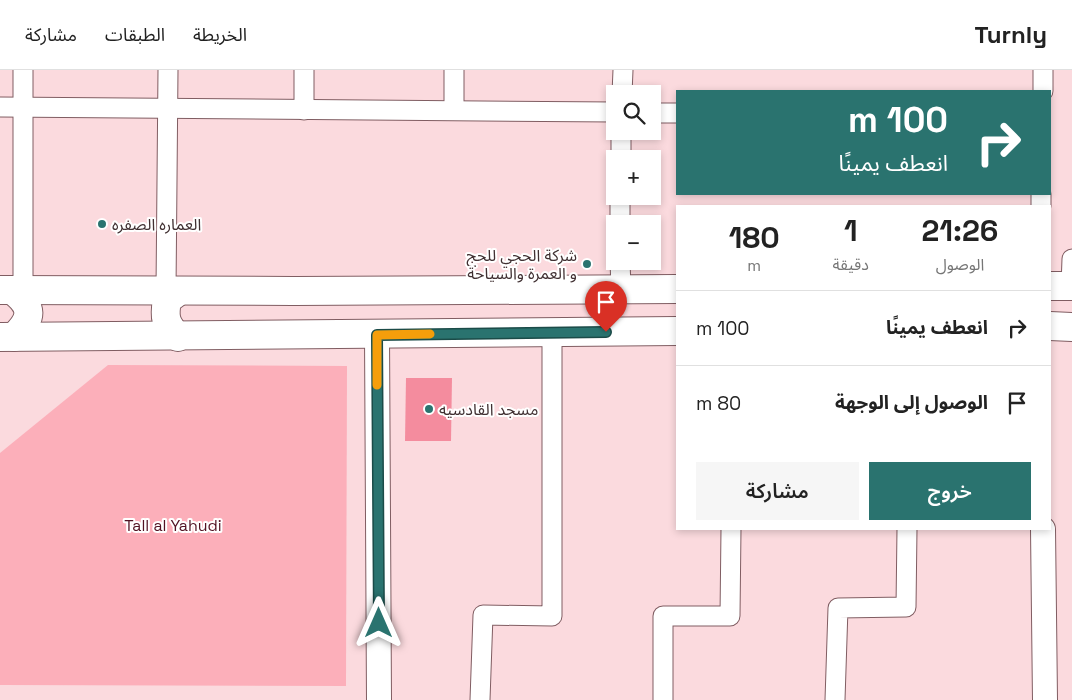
<!DOCTYPE html>
<html lang="ar">
<head>
<meta charset="utf-8">
<style>
  body { margin:0; font-family:"Space Grotesk","Noto Sans Arabic",sans-serif; background:#f6f6f6; color:#222; direction:rtl; height:100vh; display:flex; flex-direction:column; font-size:19px; white-space:nowrap }
  * { box-sizing:border-box; margin:0 }
  p { font-size:16px; color:#767676 }
  .icon { flex:none; width:28px; height:28px; fill:none; stroke:currentColor; stroke-width:2; stroke-linecap:round; stroke-linejoin:round }
  .map { position:relative; flex:1; overflow:hidden; direction:ltr }
  .drawer { position:absolute; left:676px; top:135px; width:375px; height:325px; display:flex; flex-direction:column; background:#fff; border-radius:0px; box-shadow:0 2px 8px #0003; direction:rtl }
  .drawer>* { flex:none }
  .banner { position:absolute; left:676px; top:20px; width:375px; height:105px; border-radius:0px; box-shadow:0 2px 8px #0003; direction:rtl; background:#2a736f; color:#fff; overflow:hidden }
  .fabs { position:absolute; left:606px; top:15px; display:grid; gap:10px }
  .fabs a { display:grid; place-items:center; width:55px; height:55px; border-radius:0px; background:#fff; box-shadow:0 2px 8px #0003; font-size:25px }
  .pin { position:absolute; display:grid; place-items:center; width:42px; height:42px; color:#fff; margin:-51px -21px; border-radius:50% 50% 50% 0; rotate:-45deg; box-shadow:0 0 5px #0007 }
  .pin .icon { rotate:45deg }
  .me { position:absolute; width:55px; margin:-28px; rotate:0deg; stroke-linejoin:round; filter:drop-shadow(0 0 4px #0008) }
  .turn { display:flex; align-items:center; gap:18px; height:105px; padding:0 20px; font-size:22px }
  .turn .icon { width:65px; height:65px; stroke-width:2.5 }
  .turn b { display:block; font-size:35px; line-height:42px }
  .eta { display:flex; justify-content:space-evenly; align-items:center; height:85px; text-align:center }
  .eta b { font-size:30px; font-weight:600; line-height:35px }
  .cta { display:flex; gap:10px; margin-top:auto; padding:10px 20px }
  .cta a { flex:1; height:58px; border-radius:0px; background:#2a736f; color:#fff; font-size:20px; font-weight:600; line-height:58px; text-align:center }
  .cta a+a { background:#f6f6f6; color:#222 }
  ul { padding:0; list-style:none }
  li { display:flex; align-items:center; gap:15px; height:75px; padding:0 20px; border-top:1px solid #e0e0e0 }
  li div { flex:1 }
  li b { display:block; font-size:19px }
  li em { font-style:normal }
  header { display:flex; align-items:center; gap:30px; box-sizing:border-box; height:70px; padding:0 25px; background:#fff; border-bottom:1px solid #e0e0e0 }
  header strong { font-size:24px }
  nav { display:flex; gap:28px; margin-inline-start:auto; font-size:18px }
  .map>svg:first-child { display:block }
  .green { fill:#fcafba }
  .building { fill:#f48c9e }
  .lines { fill:none; stroke-linecap:round; stroke-linejoin:round }
  .minor-casing { stroke:#805d62; stroke-width:21 }
  .tertiary-casing { stroke:#805d62; stroke-width:26 }
  .secondary-casing { stroke:#805d62; stroke-width:30 }
  .minor { stroke:#fff; stroke-width:19 }
  .tertiary { stroke:#fff; stroke-width:24 }
  .secondary { stroke:#fff; stroke-width:28 }
  .route-casing { stroke:#1b4b48; stroke-width:12 }
  .route { stroke:#2a736f; stroke-width:9 }
  .slow { stroke:#f59e0b; stroke-width:9 }
  .poi-dot { fill:#2a736f; stroke:#fff; stroke-width:2 }
  .labels { text-anchor:middle; stroke-width:4; stroke-linejoin:round; paint-order:stroke }
  .poi-label { font-size:16px; fill:#403032; stroke:#fff; text-anchor:start }
  .park-label { font-size:16px; fill:#521223; stroke:#fff }
</style>
</head>
<body>
<header>
<strong>Turnly</strong>
<nav><a>الخريطة</a><a>الطبقات</a><a>مشاركة</a></nav>
</header>
<div class="map">
<svg width="1072" height="630" viewBox="0 0 1072 630">
  <rect width="100%" height="100%" fill="#fbdade"/>
  <polygon class="green" points="108,295 347,296 346,616 0,615 0,383"/>
  <polygon class="building" points="406,308 452,308 451,371 405,371"/>
  <g class="lines">
    <g class="minor-casing">
      <g id="minor">
        <polyline points="23,0 23,220"/>
        <polyline points="454,0 454,40"/>
        <polyline points="1043,21 1043,0"/>
        <polyline points="622,24 623,0"/>
        <polyline points="0,37 615,42"/>
        <polyline points="304,40 304,0"/>
        <polyline points="652,43 678,43"/>
        <polyline points="621,89 621,61"/>
        <polyline points="1041,124 1041,136"/>
        <polyline points="620,154 620,126"/>
        <polyline points="620,191 621,219"/>
        <polyline points="1071,216 1072,189"/>
        <polyline points="166,220 168,0"/>
        <polyline points="480,630 483,545 552,546 552,262"/>
        <polyline points="663,630 663,546 730,546 731,459"/>
        <polyline points="835,630 838,538 906,537 907,459"/>
      </g>
    </g>
    <g class="tertiary-casing">
      <g id="tertiary">
        <polyline points="377,265 379,630"/>
        <polyline points="1043,459 1045,630"/>
      </g>
    </g>
    <g class="secondary-casing">
      <g id="secondary">
        <polyline points="1050,216 1072,216"/>
        <polyline points="0,220 294,221 678,219"/>
        <path d="M 12,220 C 34,237 33,248 14,267"/>
        <polyline points="1050,256 1072,257"/>
        <polyline points="0,267 678,261"/>
        <path d="M 178,267 C 165,254 164,247 167,230 L 179,221"/>
      </g>
    </g>
    <use href="#minor" class="minor"/>
    <use href="#tertiary" class="tertiary"/>
    <use href="#secondary" class="secondary"/>
  </g>
  <g class="lines">
    <g class="route-casing">
      <polyline id="route" points="379,553 377,265 606,262"/>
    </g>
    <use href="#route" class="route"/>
    <polyline class="slow" points="377,315 377,265 430,264"/>
  </g>
  <g class="poi-dot">
    <circle cx="102" cy="154" r="5"/>
    <circle cx="587" cy="194" r="5"/>
    <circle cx="429" cy="339" r="5"/>
  </g>
  <g class="labels">
    <g class="poi-label">
      <text x="112" y="160">العماره الصفره</text>
      <text x="577" y="191" text-anchor="end">شركة الحجي للحج<tspan x="577" dy="18">و العمرة والسياحة</tspan></text>
      <text x="439" y="345">مسجد القادسيه</text>
    </g>
    <g class="park-label">
      <text x="173" y="461">Tall al Yahudi</text>
    </g>
  </g>
</svg>
<div class="fabs">
<a><svg class="icon" aria-label="search" viewBox="0 0 24 24"><circle cx="10" cy="10" r="6"/><path d="M15 15l6 6"/></svg></a>
<a>+</a>
<a>−</a>
</div>
<div class="pin" style="left:606px;top:262px;background:#d93025"><svg class="icon" aria-label="arrive" viewBox="0 0 24 24"><path d="M6 21V4h12l-3 4 3 4H6"/></svg></div>
<svg class="me" style="left:379px;top:553px" viewBox="-20 -20 40 40"><path d="M0-17L14 15 0 8-14 15z" fill="#2a736f" stroke="#fff" stroke-width="4"/></svg>
<div class="banner">
<div class="turn"><svg class="icon" aria-label="right" viewBox="0 0 24 24"><path d="M7 20v-9h11M14 6l5 5-5 5"/></svg><div><b>100 m</b>انعطف يمينًا</div></div>
</div>
<section class="drawer">
<div class="eta">
<div><b>21:26</b><p>الوصول</p></div>
<div><b>1</b><p>دقيقة</p></div>
<div><b>180</b><p>m</p></div>
</div>
<ul>
<li><svg class="icon" aria-label="right" viewBox="0 0 24 24"><path d="M7 20v-9h11M14 6l5 5-5 5"/></svg><div><b>انعطف يمينًا</b></div><em>100 m</em></li>
<li><svg class="icon" aria-label="arrive" viewBox="0 0 24 24"><path d="M6 21V4h12l-3 4 3 4H6"/></svg><div><b>الوصول إلى الوجهة</b></div><em>80 m</em></li>
</ul>
<div class="cta"><a>خروج</a><a>مشاركة</a></div>
</section>
</div>
</body>
</html>
